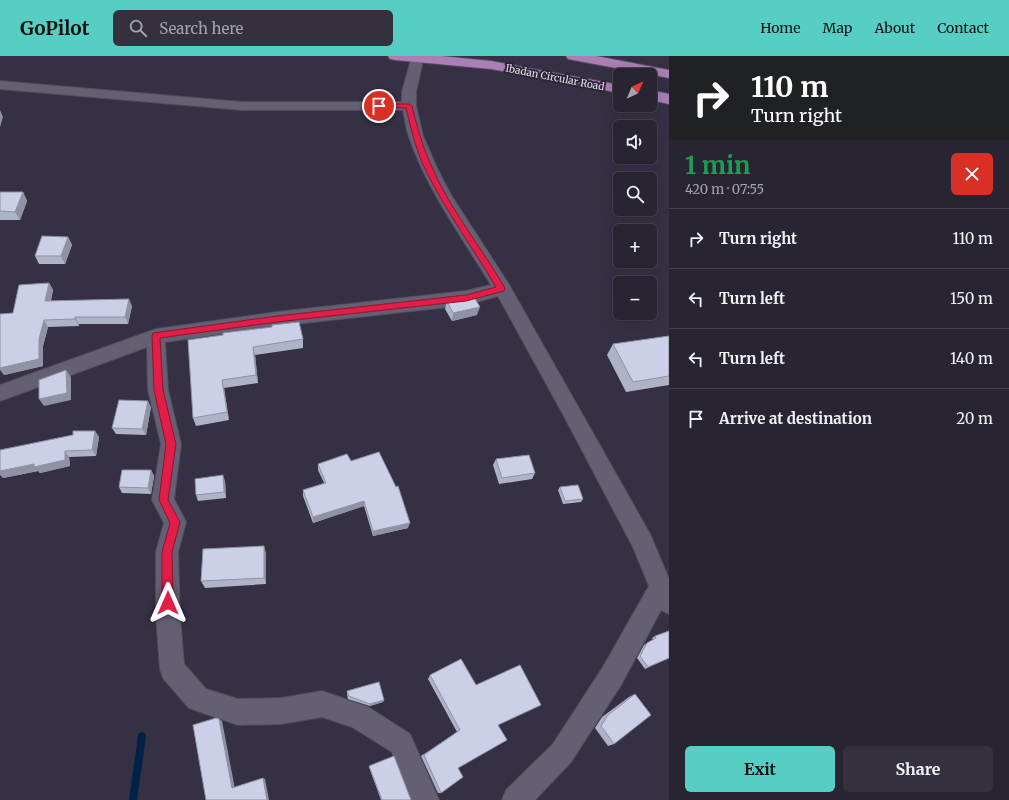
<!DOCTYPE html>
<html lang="en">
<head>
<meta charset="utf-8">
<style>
  body { margin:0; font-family:Merriweather,serif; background:#34303e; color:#f1f3f6; height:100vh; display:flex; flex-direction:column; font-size:15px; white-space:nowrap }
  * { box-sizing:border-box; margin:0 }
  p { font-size:13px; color:#a5a4ac }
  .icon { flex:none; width:22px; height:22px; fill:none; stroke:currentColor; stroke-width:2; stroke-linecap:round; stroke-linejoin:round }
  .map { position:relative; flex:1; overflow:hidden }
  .sheet { display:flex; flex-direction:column; background:#282432; width:340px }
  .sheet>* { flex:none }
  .guide { background:#202124; color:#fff; overflow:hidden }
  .needle { width:26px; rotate:44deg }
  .buttons { position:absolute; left:613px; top:12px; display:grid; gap:8px }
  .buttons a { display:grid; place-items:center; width:44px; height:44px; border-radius:6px; background:#282432; box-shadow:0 4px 16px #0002,0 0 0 1px #44414d; font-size:20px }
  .pin { position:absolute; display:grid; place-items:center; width:34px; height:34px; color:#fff; margin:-17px; border:2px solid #fff; border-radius:50%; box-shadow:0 1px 4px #0007 }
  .me { position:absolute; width:44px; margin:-22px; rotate:0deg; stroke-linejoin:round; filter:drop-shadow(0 0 3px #0008) }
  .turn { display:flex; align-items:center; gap:14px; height:84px; padding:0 16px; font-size:18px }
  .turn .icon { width:52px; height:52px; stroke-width:2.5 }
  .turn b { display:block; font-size:28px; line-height:34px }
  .round { display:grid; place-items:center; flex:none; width:42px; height:42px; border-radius:6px; background:#34303e }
  .head { display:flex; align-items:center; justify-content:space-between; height:68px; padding:0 16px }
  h1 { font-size:24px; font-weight:700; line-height:30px; color:#1e9e55 }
  .primary-button { display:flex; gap:8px; margin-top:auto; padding:8px 16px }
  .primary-button a { flex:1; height:46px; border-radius:6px; background:#56cec4; color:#111; font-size:16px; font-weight:700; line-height:46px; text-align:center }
  .primary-button a+a { background:#34303e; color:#f1f3f6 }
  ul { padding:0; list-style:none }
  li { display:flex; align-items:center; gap:12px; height:60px; padding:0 16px; border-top:1px solid #44414d }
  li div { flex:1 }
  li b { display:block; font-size:15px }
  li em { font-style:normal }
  header { display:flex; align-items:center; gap:24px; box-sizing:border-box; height:56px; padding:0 20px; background:#56cec4; color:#111 }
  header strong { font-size:19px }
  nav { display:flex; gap:22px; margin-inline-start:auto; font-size:14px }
  .search { width:280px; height:36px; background:#34303e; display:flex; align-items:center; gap:10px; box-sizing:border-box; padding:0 14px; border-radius:6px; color:#a5a4ac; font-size:15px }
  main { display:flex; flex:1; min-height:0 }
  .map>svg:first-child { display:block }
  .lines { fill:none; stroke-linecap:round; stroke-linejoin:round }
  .stream { fill:#012247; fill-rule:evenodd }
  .minor-casing { stroke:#504c5c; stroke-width:2 }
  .highway-casing { stroke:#504c5c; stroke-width:2 }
  .minor { fill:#655f74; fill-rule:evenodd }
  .highway { fill:#ab7eb6; fill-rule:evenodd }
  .wall { fill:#afb3c8 }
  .shaded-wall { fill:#8e92a2 }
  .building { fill:#cbd0e8; stroke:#8e92a2 }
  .route { fill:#e11d48; stroke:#92132f }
  .labels { text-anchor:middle; stroke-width:4; stroke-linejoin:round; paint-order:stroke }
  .far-street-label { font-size:10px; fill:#e3e0ec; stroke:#2b2638 }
</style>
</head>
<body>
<header>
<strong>GoPilot</strong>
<div class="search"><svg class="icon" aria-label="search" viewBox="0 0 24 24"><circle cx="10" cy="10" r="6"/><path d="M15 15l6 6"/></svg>Search here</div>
<nav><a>Home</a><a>Map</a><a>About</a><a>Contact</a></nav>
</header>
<main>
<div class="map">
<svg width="669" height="744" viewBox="0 0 669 744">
  <rect width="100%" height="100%" fill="#353043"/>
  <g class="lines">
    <polygon class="stream" points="142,676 145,677 146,680 137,744 129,744 138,680 139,677"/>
    <g class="minor-casing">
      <path id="minor" d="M 412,0 L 424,0 L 416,36 L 416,50 L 423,80 L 437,112 L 451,139 L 508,227 L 650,478 L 669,523 L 669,558 L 661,554 L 621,629 L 571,706 L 535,744 L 502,744 L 506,734 L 553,688 L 603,611 L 649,530 L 633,491 L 565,362 L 498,240 L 466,249 L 277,270 L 165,286 L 168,334 L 181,388 L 174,443 L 186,466 L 178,496 L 180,560 L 184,608 L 206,633 L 238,643 L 281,642 L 322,635 L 368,651 L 410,678 L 439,744 L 411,744 L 392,696 L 352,671 L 322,661 L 281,668 L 238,669 L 189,652 L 163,622 L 160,613 L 156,560 L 156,496 L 164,467 L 152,444 L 161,388 L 148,334 L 147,291 L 0,345 L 0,329 L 156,273 L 277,256 L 466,235 L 491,229 C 462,181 427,134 409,81 C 406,73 405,63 403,54 L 242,54 L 0,33 L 0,25 L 242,46 L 402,46 L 402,36 Z"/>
    </g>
    <g class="highway-casing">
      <g id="highway">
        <polygon points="388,0 441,0 491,5 620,29 620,37 491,13 395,4 390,3"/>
        <polygon points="566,0 596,0 669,14 669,22 573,4 568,3"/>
        <polygon points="650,34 669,38 669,48 650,44"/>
      </g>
    </g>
    <use href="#minor" class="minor"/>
    <use href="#highway" class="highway"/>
  </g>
  <g class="wall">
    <polygon points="23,136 27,145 20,164 0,164 0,137"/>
    <polygon points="68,181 72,189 65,208 39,208 35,200"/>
    <polygon points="49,227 53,234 51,245 132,250 128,268 79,268 79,270 48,271 43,290 43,310 4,319 13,257"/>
    <polygon points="447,245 477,259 452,265 445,253"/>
    <polygon points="223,279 303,283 303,292 255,299 258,327 224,332 229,364 196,370 193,362"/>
    <polygon points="669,280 669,329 626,336 607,299 613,288"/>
    <polygon points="151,351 146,379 116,378 112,372"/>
    <polygon points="95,375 99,381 96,400 69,401 70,410 40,417 38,415 3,422"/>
    <polygon points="496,403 535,417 532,423 499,428 493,409"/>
    <polygon points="351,405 408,472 373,480 364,450 313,467 303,440 303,434 324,427 318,414 318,408"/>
    <polygon points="151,414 154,420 151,438 122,437 119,431"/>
    <polygon points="225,425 226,442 198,445 196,439"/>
    <polygon points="560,431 583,443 581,446 563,448 558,434"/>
    <polygon points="266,497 266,528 205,532 201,525"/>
    <polygon points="655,580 669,602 645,613 637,602 644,589 653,584 652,582"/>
    <polygon points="430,619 499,669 458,712 441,737 438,737 421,700 457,676 428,623"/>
    <polygon points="347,635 384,644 383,646 370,650 348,643 347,638"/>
    <polygon points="635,638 614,688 608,690 595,672 602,661 629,641"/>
    <polygon points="369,710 411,744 381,744 369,711"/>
  </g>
  <g class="shaded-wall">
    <polygon points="0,54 3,61 0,71"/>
    <polygon points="23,136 27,145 20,164 15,156"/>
    <polygon points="68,181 72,189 65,208 61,200"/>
    <polygon points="49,227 53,234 49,252 45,245"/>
    <polygon points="129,243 132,250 128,268 125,261"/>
    <polygon points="480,251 477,259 452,265 453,257"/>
    <polygon points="75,261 79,268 79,270 75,263"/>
    <polygon points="44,264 48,271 43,290 43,310 4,319 0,314 0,312"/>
    <polygon points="253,291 255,299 258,327 256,319"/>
    <polygon points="66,314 71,321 71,344 44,350 39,343"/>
    <polygon points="222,324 224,332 229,364 227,356"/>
    <polygon points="148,345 151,351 146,379 142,373"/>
    <polygon points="95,375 99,381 96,400 92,394"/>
    <polygon points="65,395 69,401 70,410 40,417 38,415 3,422 0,419 0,415"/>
    <polygon points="151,414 154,420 151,438 148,432"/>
    <polygon points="223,419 225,425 226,442 224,436"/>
    <polygon points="364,445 364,450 313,467 313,461"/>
    <polygon points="410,467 408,472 373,480 373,475"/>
    <polygon points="264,490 266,497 266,528 264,522"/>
    <polygon points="384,644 383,646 370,650 370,648"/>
    <polygon points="219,663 222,665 235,733 232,732"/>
    <polygon points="263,722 265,723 269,744 267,744"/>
  </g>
  <g class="building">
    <polygon points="0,136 23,136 15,156 0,155"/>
    <polygon points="42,180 68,181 61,200 35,200"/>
    <polygon points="49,227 45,245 129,243 125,261 75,261 75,263 44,264 39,283 39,303 0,312 0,258 13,257 19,229"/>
    <polygon points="474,241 480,251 453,257 447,245"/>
    <polygon points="299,266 303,283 253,291 256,319 222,324 227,356 193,362 188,284 223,279 223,277 272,271 272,269"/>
    <polygon points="669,280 669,320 633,326 613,288"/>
    <polygon points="66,314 67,337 39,343 39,324"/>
    <polygon points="119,344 148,345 142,373 112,372"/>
    <polygon points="73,375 95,375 92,394 65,395 65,404 34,411 34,408 0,415 0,394 73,379"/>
    <polygon points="379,396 396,431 398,430 410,467 373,475 364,445 313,461 303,434 326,427 318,408 347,398 351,405"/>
    <polygon points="529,399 535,417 502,422 496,403"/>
    <polygon points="122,414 151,414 148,432 119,431"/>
    <polygon points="223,419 224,436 196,439 195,423"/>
    <polygon points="578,429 583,443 565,445 560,431"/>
    <polygon points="264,490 264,522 201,525 203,493"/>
    <polygon points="669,575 669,602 648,611 640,600 647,587 656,582 655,580"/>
    <polygon points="461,603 476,629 520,609 541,649 498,669 507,684 458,712 463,721 441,737 424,699 460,674 430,619"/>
    <polygon points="379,626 384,644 370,648 349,640 347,635"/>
    <polygon points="635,638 651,659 614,688 601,670 608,659"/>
    <polygon points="216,662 219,663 232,732 263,722 267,744 206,744 193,669"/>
    <polygon points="394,700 411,744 382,744 369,710"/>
  </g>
  <path class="route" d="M 379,48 L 409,48 L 412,50 C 417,71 423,92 432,111 C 450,154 482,192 505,232 L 504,235 L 466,245 L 277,266 L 160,282 L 163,334 L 176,388 L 168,444 L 180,466 L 172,496 L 173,547 L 171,551 L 168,553 L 164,551 L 162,547 L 162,496 L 170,467 L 159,444 L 166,388 L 154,334 L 152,280 L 153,277 L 277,260 L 466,239 L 496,231 C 473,192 445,154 425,113 C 416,94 411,73 406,52 L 376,51 L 375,50 Z"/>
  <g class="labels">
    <g class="far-street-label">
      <text transform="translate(555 21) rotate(11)" y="4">Ibadan Circular Road</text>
    </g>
  </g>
</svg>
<div class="buttons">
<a><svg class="needle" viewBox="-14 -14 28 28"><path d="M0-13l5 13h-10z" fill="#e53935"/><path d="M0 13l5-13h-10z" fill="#a5a4ac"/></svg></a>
<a><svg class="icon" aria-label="sound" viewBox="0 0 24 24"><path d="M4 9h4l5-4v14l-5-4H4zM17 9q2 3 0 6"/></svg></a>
<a><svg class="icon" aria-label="search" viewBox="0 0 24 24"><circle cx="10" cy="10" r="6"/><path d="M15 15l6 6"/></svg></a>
<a>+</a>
<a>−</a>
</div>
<div class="pin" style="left:379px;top:50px;background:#d93025"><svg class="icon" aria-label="arrive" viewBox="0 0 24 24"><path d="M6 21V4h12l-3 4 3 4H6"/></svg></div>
<svg class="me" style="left:168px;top:547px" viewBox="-20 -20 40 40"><path d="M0-17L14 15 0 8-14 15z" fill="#e11d48" stroke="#fff" stroke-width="4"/></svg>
</div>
<section class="sheet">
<div class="guide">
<div class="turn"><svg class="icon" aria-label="right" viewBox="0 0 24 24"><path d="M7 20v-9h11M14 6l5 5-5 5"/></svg><div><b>110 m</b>Turn right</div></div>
</div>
<div class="head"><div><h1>1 min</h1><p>420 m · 07:55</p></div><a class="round" style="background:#d93025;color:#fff"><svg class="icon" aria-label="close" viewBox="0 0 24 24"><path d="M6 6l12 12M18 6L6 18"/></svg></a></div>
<ul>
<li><svg class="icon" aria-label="right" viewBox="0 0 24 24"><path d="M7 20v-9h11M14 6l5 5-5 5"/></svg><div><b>Turn right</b></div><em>110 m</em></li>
<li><svg class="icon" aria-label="left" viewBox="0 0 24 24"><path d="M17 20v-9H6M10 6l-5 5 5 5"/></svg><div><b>Turn left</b></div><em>150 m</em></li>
<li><svg class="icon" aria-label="left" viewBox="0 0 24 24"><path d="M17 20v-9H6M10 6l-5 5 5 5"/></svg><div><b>Turn left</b></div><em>140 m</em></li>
<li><svg class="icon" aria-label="arrive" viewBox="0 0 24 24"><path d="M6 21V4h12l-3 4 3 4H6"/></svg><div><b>Arrive at destination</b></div><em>20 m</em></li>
</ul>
<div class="primary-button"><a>Exit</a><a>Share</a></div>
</section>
</main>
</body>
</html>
